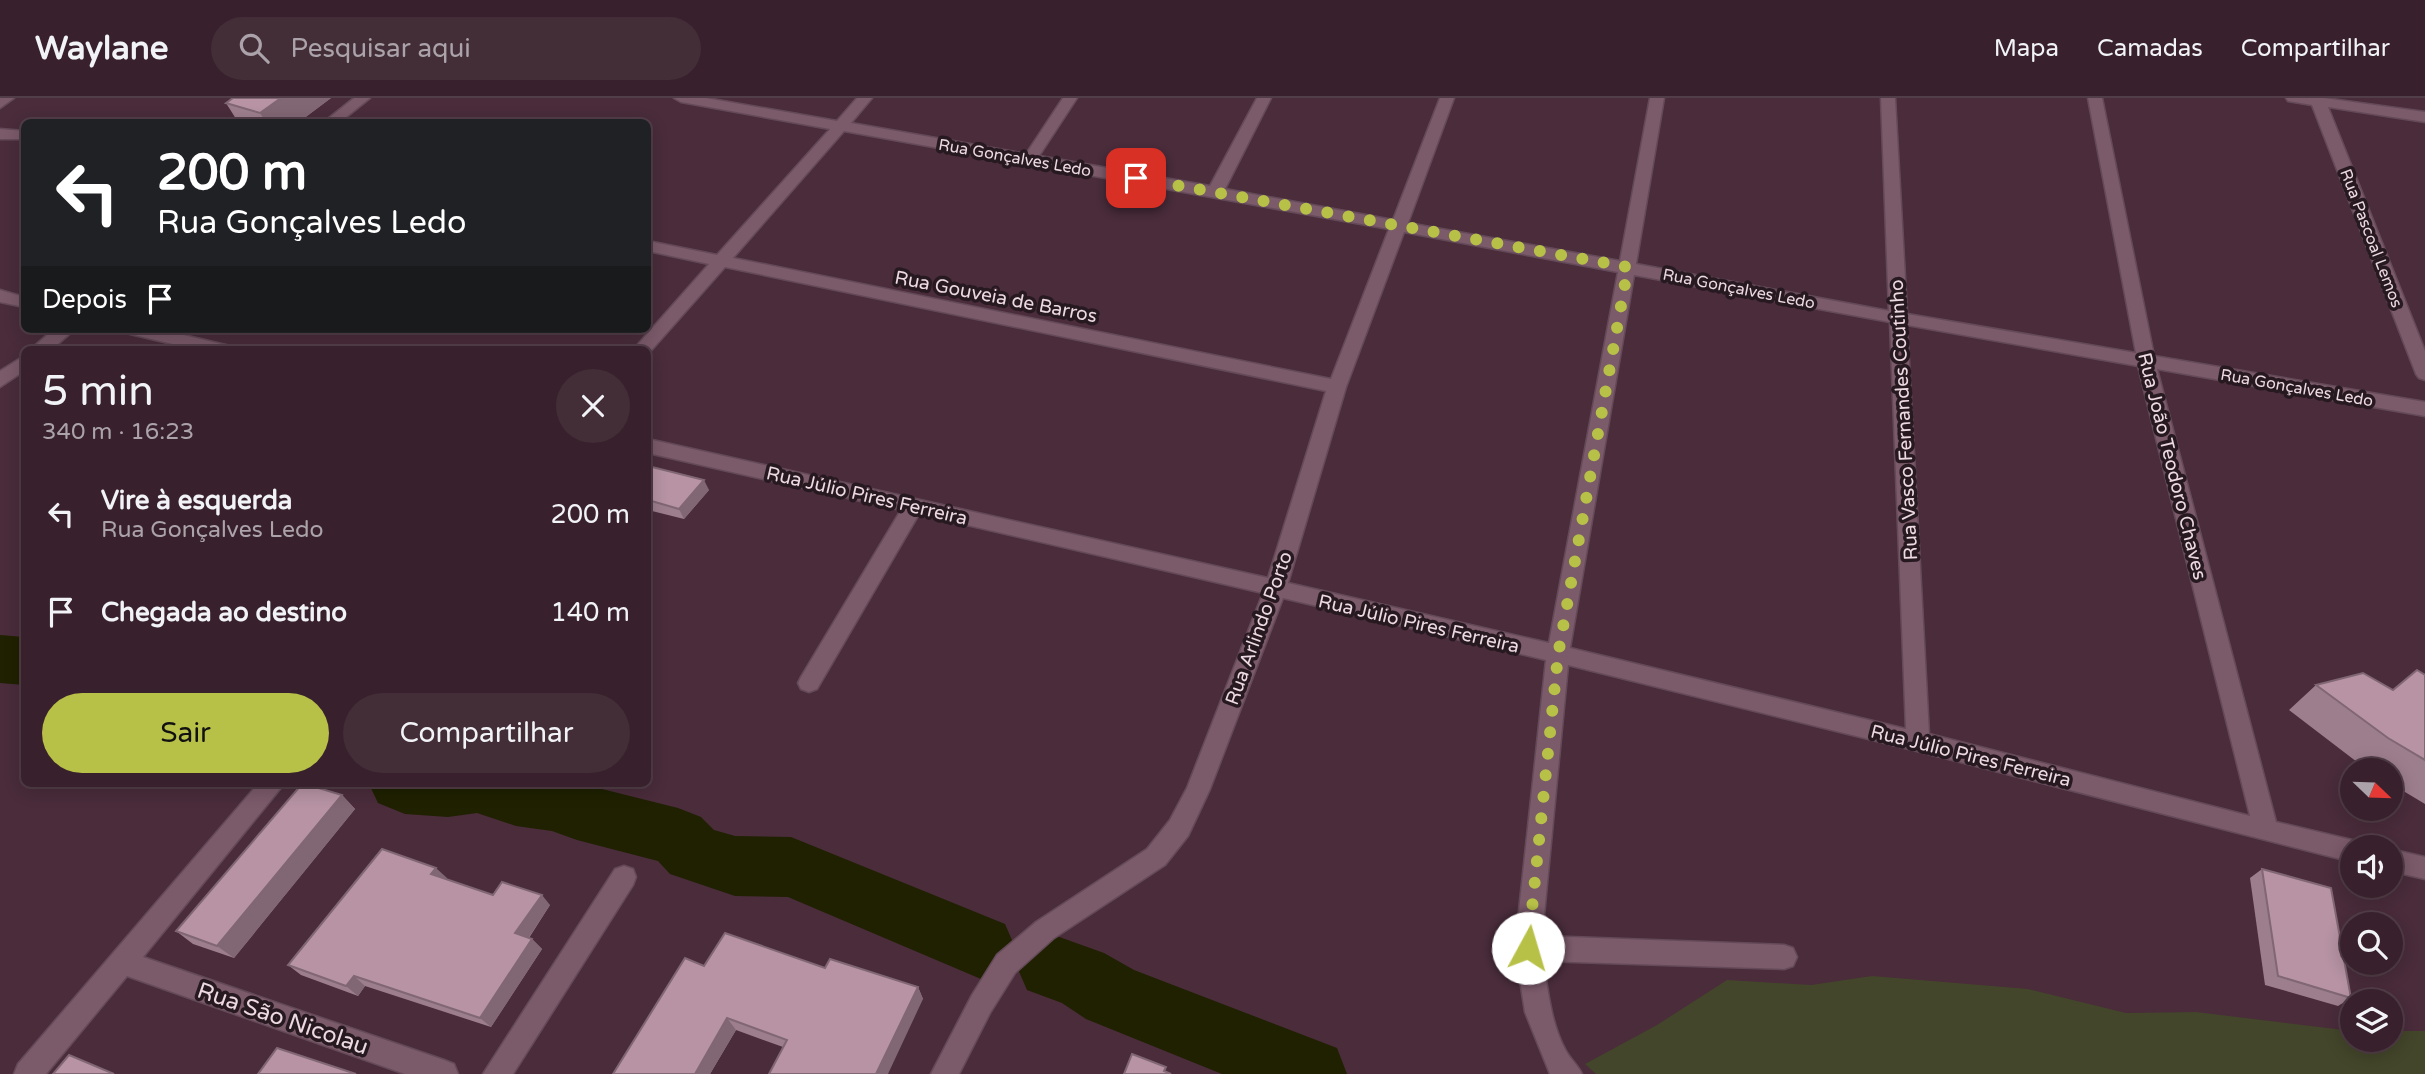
<!DOCTYPE html>
<html lang="pt">
<head>
<meta charset="utf-8">
<style>
  body { margin:0; font-family:"Varela Round",sans-serif; background:#432e38; color:#f1f3f6; height:100vh; display:flex; flex-direction:column; font-size:26px; white-space:nowrap }
  * { box-sizing:border-box; margin:0 }
  p { font-size:23px; color:#aba3a9 }
  .icon { flex:none; width:38px; height:38px; fill:none; stroke:currentColor; stroke-width:2; stroke-linecap:round; stroke-linejoin:round }
  .map { position:relative; flex:1; overflow:hidden }
  .drawer { position:absolute; left:21px; top:248px; width:630px; height:441px; display:flex; flex-direction:column; background:#38212c; border-radius:10px; box-shadow:0 4px 18px #0003,0 0 0 2px #523e48 }
  .drawer>* { flex:none }
  .top-card { position:absolute; left:21px; top:21px; width:630px; height:214px; border-radius:10px; box-shadow:0 4px 18px #0003,0 0 0 2px #523e48; background:#202124; color:#fff; overflow:hidden }
  .needle { width:46px; rotate:113deg }
  .buttons { position:absolute; left:2340px; top:660px; display:grid; gap:14px }
  .buttons a { display:grid; place-items:center; width:63px; height:63px; border-radius:50%; background:#38212c; box-shadow:0 4px 18px #0003,0 0 0 2px #523e48; font-size:35px }
  .pin { position:absolute; display:grid; place-items:center; width:60px; height:60px; color:#fff; margin:-30px; border-radius:14px; box-shadow:0 4px 10px #0006 }
  .me { position:absolute; width:77px; margin:-38px; rotate:6deg; stroke-linejoin:round; filter:drop-shadow(0 0 5px #0008) }
  .turn { display:flex; align-items:center; gap:24px; height:147px; padding:0 21px; font-size:32px }
  .turn .icon { width:91px; height:91px; stroke-width:2.5 }
  .turn b { display:block; font-size:49px; line-height:60px }
  .then { display:flex; align-items:center; height:66px; padding:0 21px; background:#0003; gap:14px; font-size:26px }
  .round { display:grid; place-items:center; flex:none; width:74px; height:74px; border-radius:37px; background:#432e38 }
  .head { display:flex; align-items:center; justify-content:space-between; height:119px; padding:0 21px }
  h1 { font-size:42px; font-weight:600; line-height:52px }
  .cta { display:flex; gap:14px; margin-top:auto; padding:14px 21px }
  .cta a { flex:1; height:80px; border-radius:42px; background:#b8c147; color:#111; font-size:28px; font-weight:600; line-height:80px; text-align:center }
  .cta a+a { background:#432e38; color:#f1f3f6 }
  ul { padding:0; list-style:none }
  li { display:flex; align-items:center; gap:21px; height:98px; padding:0 21px }
  li div { flex:1 }
  li b { display:block; font-size:26px }
  li em { font-style:normal }
  header { display:flex; align-items:center; gap:42px; box-sizing:border-box; height:98px; padding:0 35px; background:#38212c; border-bottom:2px solid #523e48 }
  header strong { font-size:33px }
  nav { display:flex; gap:38px; margin-inline-start:auto; font-size:24px }
  .search { width:490px; height:63px; background:#432e38; display:flex; align-items:center; gap:18px; box-sizing:border-box; padding:0 24px; border-radius:38px; color:#aba3a9; font-size:26px }
  .map>svg:first-child { display:block }
  .green { fill:#43462a }
  .lines { fill:none; stroke-linecap:round; stroke-linejoin:round }
  .river { fill:#1f2101; fill-rule:evenodd }
  .minor-casing { stroke:#644a58; stroke-width:3 }
  .minor { fill:#7b5a6a; fill-rule:evenodd }
  .wall { fill:#9d7e8d }
  .shaded-wall { fill:#806773 }
  .building { fill:#b793a4; stroke:#806773; stroke-width:2 }
  .route { stroke:#b8c147; stroke-width:12; stroke-dasharray:0 21.6 }
  .labels { text-anchor:middle; stroke-width:7; stroke-linejoin:round; paint-order:stroke }
  .far-street-label { font-size:16px; fill:#edd9e2; stroke:#271920 }
  .street-label { font-size:19px; fill:#edd9e2; stroke:#271920 }
  .near-street-label { font-size:23px; fill:#edd9e2; stroke:#271920 }
</style>
</head>
<body>
<header>
<strong>Waylane</strong>
<div class="search"><svg class="icon" aria-label="search" viewBox="0 0 24 24"><circle cx="10" cy="10" r="6"/><path d="M15 15l6 6"/></svg>Pesquisar aqui</div>
<nav><a>Mapa</a><a>Camadas</a><a>Compartilhar</a></nav>
</header>
<div class="map">
<svg width="2425" height="976" viewBox="0 0 2425 976">
  <rect width="100%" height="100%" fill="#4a2c3b"/>
  <polygon class="green" points="1872,878 2028,891 2126,915 2196,914 2352,933 2352,942 2390,942 2391,933 2425,933 2425,976 1596,976 1585,966 1657,927 1727,882 1811,887"/>
  <g class="lines">
    <g class="river">
      <polygon points="0,537 24,539 24,587 0,585"/>
      <polygon points="369,686 582,686 678,710 701,719 714,732 735,738 791,739 1005,826 1015,849 1005,872 981,881 788,799 735,798 670,776 658,763 577,742 552,733 516,728 477,715 448,719 405,716 378,705"/>
      <polygon points="1051,836 1104,855 1134,872 1337,950 1347,976 1222,976 1086,921 1062,905 1027,892 1017,869 1027,846"/>
    </g>
    <g class="minor-casing">
      <g id="minor">
        <polygon points="0,0 14,0 0,10"/>
        <polygon points="354,0 370,0 340,24 324,24"/>
        <path d="M 674,0 L 706,0 L 837,23 L 857,0 L 872,0 L 851,25 L 1026,56 L 1063,0 L 1077,0 L 1039,58 L 1210,88 L 1257,0 L 1271,0 L 1225,91 L 1393,122 L 1440,0 L 1454,0 L 1408,125 L 1620,163 L 1650,0 L 1664,0 L 1636,166 L 1889,213 L 1881,0 L 1895,0 L 1907,216 L 2136,255 L 2088,0 L 2102,0 L 2154,258 L 2425,304 L 2425,318 L 2157,271 L 2276,724 L 2352,742 L 2361,745 L 2362,749 L 2352,749 L 2352,764 L 1917,653 L 1568,567 L 1542,838 L 1784,847 L 1793,850 L 1797,859 L 1793,868 L 1784,871 L 1543,863 C 1548,893 1551,926 1566,953 C 1571,962 1578,967 1582,976 L 1550,976 L 1525,914 L 1515,850 L 1546,562 L 1283,500 L 1210,691 L 1188,738 L 1165,767 L 1054,840 L 1015,875 L 990,915 L 959,976 L 931,976 L 972,897 L 997,857 L 1036,824 L 1147,751 L 1170,722 L 1187,690 L 1263,495 L 919,416 L 817,591 L 809,594 L 801,591 L 798,585 L 801,579 L 901,412 L 648,355 L 648,341 L 1268,480 L 1326,293 L 725,169 L 648,256 L 648,252 L 633,252 L 709,166 L 648,153 L 648,143 L 717,157 L 830,31 L 681,4 ZM 844,33 L 1389,131 L 1331,281 L 733,160 ZM 1404,134 L 1618,174 L 1549,545 L 1288,485 L 1346,289 ZM 1634,177 L 1890,224 L 1906,631 L 1570,550 ZM 1907,227 L 2138,268 L 2250,718 L 1929,636 Z"/>
        <polygon points="2286,0 2324,0 2425,14 2425,24 2328,9 2425,253 2425,282 2419,280 2416,276 2312,7 2288,3"/>
        <polygon points="0,31 24,33 24,41 0,41"/>
        <polygon points="0,192 24,199 24,209 0,204"/>
        <polygon points="54,231 75,231 51,252 30,252"/>
        <polygon points="123,231 158,231 230,248 233,252 198,252 126,235"/>
        <polygon points="24,258 24,273 0,289 0,273"/>
        <polygon points="258,686 284,686 143,859 444,962 454,966 458,976 405,976 127,878 46,976 14,976 18,966"/>
        <polygon points="2390,751 2425,759 2425,781 2390,773"/>
        <polygon points="624,768 633,771 636,779 633,787 513,976 483,976 615,771"/>
      </g>
    </g>
    <use href="#minor" class="minor"/>
  </g>
  <g class="wall">
    <polygon points="233,0 331,0 299,24 238,24 226,5"/>
    <polygon points="648,368 709,392 684,421 648,412"/>
    <polygon points="2425,577 2425,706 2390,685 2390,672 2370,672 2357,664 2289,612 2316,587 2393,592"/>
    <polygon points="342,697 355,711 234,860 193,846 176,833"/>
    <polygon points="2262,771 2351,900 2338,908 2265,887 2250,780"/>
    <polygon points="447,780 446,781 493,797 550,807 529,840 532,841 542,851 491,929 365,888 358,898 301,877 288,867"/>
    <polygon points="704,868 825,870 918,889 923,901 783,949 736,932 710,976"/>
  </g>
  <g class="shaded-wall">
    <polygon points="281,0 331,0 299,24 266,24 260,15"/>
    <polygon points="704,382 709,392 684,421 679,411"/>
    <polygon points="342,697 355,711 234,860 217,848"/>
    <polygon points="436,770 447,780 442,787 431,776"/>
    <polygon points="542,797 550,807 525,845 515,835"/>
    <polygon points="532,841 542,851 491,929 480,920"/>
    <polygon points="354,878 365,888 358,898 346,888"/>
    <polygon points="918,889 923,901 888,976 876,976"/>
    <polygon points="727,920 736,932 710,976 695,976"/>
  </g>
  <g class="building">
    <polygon points="233,0 281,0 260,15 226,5"/>
    <polygon points="648,368 704,382 679,411 648,402"/>
    <polygon points="2417,572 2425,577 2425,662 2388,640 2316,587 2363,575 2393,592"/>
    <polygon points="302,686 305,686 342,697 217,848 176,833"/>
    <polygon points="382,751 436,770 431,776 493,797 502,784 542,797 515,835 532,841 480,920 354,878 346,888 288,867"/>
    <polygon points="2262,771 2331,790 2351,900 2278,878"/>
    <polygon points="725,835 825,870 830,861 918,889 876,976 769,976 787,942 727,920 695,976 613,976 685,860 704,868"/>
    <polygon points="277,950 356,976 258,976"/>
    <polygon points="1132,956 1166,969 1164,973 1171,976 1124,976"/>
    <polygon points="69,957 114,976 53,976"/>
  </g>
  <g class="lines">
    <polyline class="route" points="1136,80 1628,169 1558,557 1528,850"/>
  </g>
  <g class="labels">
    <g class="far-street-label">
      <text transform="translate(1015 59) rotate(10)" y="6">Rua Gonçalves Ledo</text>
      <text transform="translate(2372 140) rotate(69)" y="6">Rua Pascoal Lemos</text>
      <text transform="translate(1739 190) rotate(11)" y="6">Rua Gonçalves Ledo</text>
      <text transform="translate(2297 289) rotate(10)" y="6">Rua Gonçalves Ledo</text>
    </g>
    <g class="street-label">
      <text transform="translate(996 198) rotate(11)" y="7">Rua Gouveia de Barros</text>
      <text transform="translate(1903 322) rotate(-93)" y="7">Rua Vasco Fernandes Coutinho</text>
      <text transform="translate(2173 368) rotate(76)" y="7">Rua João Teodoro Chaves</text>
      <text transform="translate(867 397) rotate(13)" y="7">Rua Júlio Pires Ferreira</text>
      <text transform="translate(1419 525) rotate(13)" y="7">Rua Júlio Pires Ferreira</text>
      <text transform="translate(1258 530) rotate(-70)" y="7">Rua Arlindo Porto</text>
      <text transform="translate(1971 657) rotate(14)" y="7">Rua Júlio Pires Ferreira</text>
    </g>
    <g class="near-street-label">
      <text transform="translate(283 920) rotate(19)" y="8">Rua São Nicolau</text>
    </g>
  </g>
</svg>
<div class="buttons">
<a><svg class="needle" viewBox="-14 -14 28 28"><path d="M0-13l5 13h-10z" fill="#e53935"/><path d="M0 13l5-13h-10z" fill="#aba3a9"/></svg></a>
<a><svg class="icon" aria-label="sound" viewBox="0 0 24 24"><path d="M4 9h4l5-4v14l-5-4H4zM17 9q2 3 0 6"/></svg></a>
<a><svg class="icon" aria-label="search" viewBox="0 0 24 24"><circle cx="10" cy="10" r="6"/><path d="M15 15l6 6"/></svg></a>
<a><svg class="icon" aria-label="layers" viewBox="0 0 24 24"><path d="M12 4l9 5-9 5-9-5zM3 14l9 5 9-5"/></svg></a>
</div>
<div class="pin" style="left:1136px;top:80px;background:#d93025"><svg class="icon" aria-label="arrive" viewBox="0 0 24 24"><path d="M6 21V4h12l-3 4 3 4H6"/></svg></div>
<svg class="me" style="left:1528px;top:850px" viewBox="-20 -20 40 40"><circle r="19" fill="#fff"/><path d="M0-13L10 11 0 6-10 11z" fill="#b8c147"/></svg>
<div class="top-card">
<div class="turn"><svg class="icon" aria-label="left" viewBox="0 0 24 24"><path d="M17 20v-9H6M10 6l-5 5 5 5"/></svg><div><b>200 m</b>Rua Gonçalves Ledo</div></div>
<div class="then">Depois<svg class="icon" aria-label="arrive" viewBox="0 0 24 24"><path d="M6 21V4h12l-3 4 3 4H6"/></svg></div>
</div>
<section class="drawer">
<div class="head"><div><h1>5 min</h1><p>340 m · 16:23</p></div><a class="round"><svg class="icon" aria-label="close" viewBox="0 0 24 24"><path d="M6 6l12 12M18 6L6 18"/></svg></a></div>
<ul>
<li><svg class="icon" aria-label="left" viewBox="0 0 24 24"><path d="M17 20v-9H6M10 6l-5 5 5 5"/></svg><div><b>Vire à esquerda</b><p>Rua Gonçalves Ledo</p></div><em>200 m</em></li>
<li><svg class="icon" aria-label="arrive" viewBox="0 0 24 24"><path d="M6 21V4h12l-3 4 3 4H6"/></svg><div><b>Chegada ao destino</b></div><em>140 m</em></li>
</ul>
<div class="cta"><a>Sair</a><a>Compartilhar</a></div>
</section>
</div>
</body>
</html>
